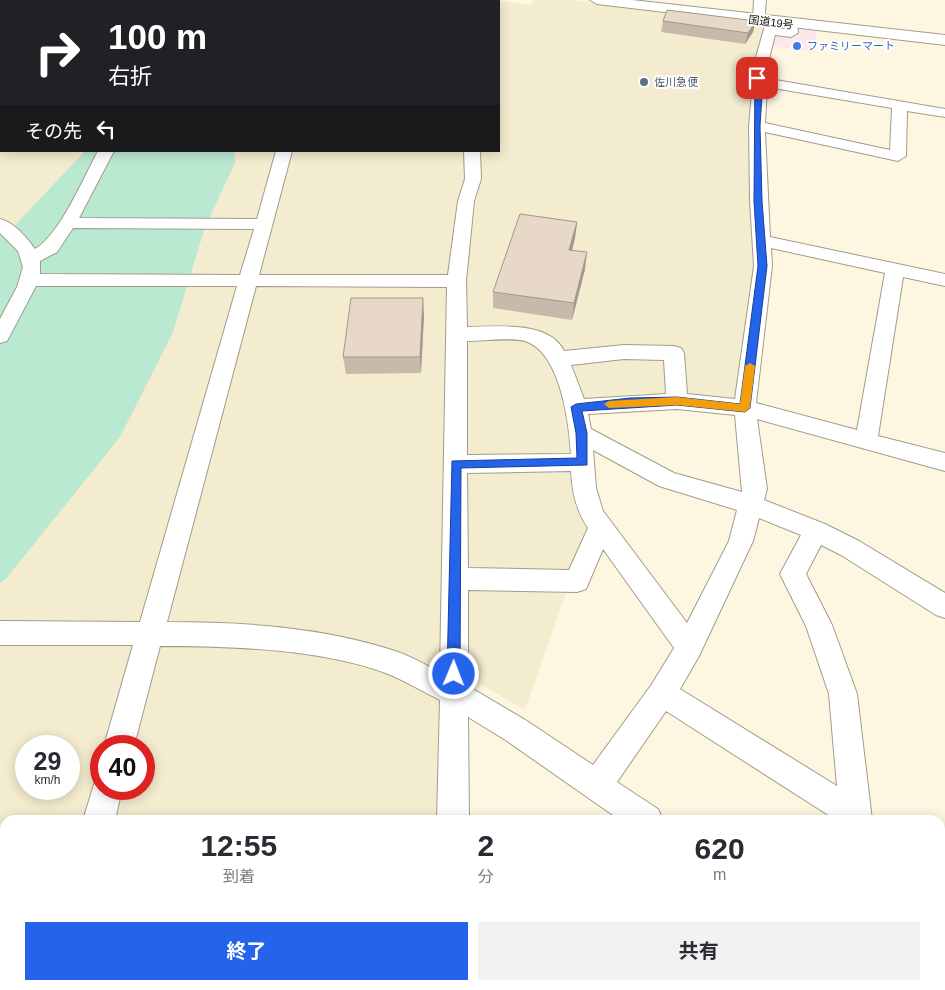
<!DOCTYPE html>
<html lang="ja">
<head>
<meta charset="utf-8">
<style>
  body { margin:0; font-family:Arial,"Noto Sans JP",sans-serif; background:#f2f2f3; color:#2b2b33; height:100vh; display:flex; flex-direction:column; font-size:19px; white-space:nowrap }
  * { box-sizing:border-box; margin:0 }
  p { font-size:16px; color:#7c7c81 }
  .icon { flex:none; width:28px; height:28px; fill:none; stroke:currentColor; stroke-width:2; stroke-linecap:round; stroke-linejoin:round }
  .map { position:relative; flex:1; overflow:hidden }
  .details { position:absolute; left:0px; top:815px; width:945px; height:175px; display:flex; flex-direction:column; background:#fff; border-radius:15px 15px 0 0; box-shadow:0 2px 12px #0003 }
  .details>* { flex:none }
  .guide { position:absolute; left:0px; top:0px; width:500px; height:152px; box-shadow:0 2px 12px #0003; background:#202124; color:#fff; overflow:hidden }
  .speed { position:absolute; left:15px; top:735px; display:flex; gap:10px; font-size:25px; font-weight:700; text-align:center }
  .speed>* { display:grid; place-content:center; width:65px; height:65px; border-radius:50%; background:#fff; box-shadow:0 2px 12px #0003; line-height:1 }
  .speed small { font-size:12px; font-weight:400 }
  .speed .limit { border:8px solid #d22; background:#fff; color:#111 }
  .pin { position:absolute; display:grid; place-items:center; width:42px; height:42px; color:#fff; margin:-21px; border-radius:10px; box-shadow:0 2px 8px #0006 }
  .me { position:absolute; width:55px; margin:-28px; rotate:1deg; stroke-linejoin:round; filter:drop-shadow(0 0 4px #0008) }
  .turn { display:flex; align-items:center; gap:18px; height:105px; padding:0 25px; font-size:22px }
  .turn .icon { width:65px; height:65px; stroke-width:2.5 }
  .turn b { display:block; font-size:35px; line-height:42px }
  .then { display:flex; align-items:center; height:48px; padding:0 25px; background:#0003; gap:10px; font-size:19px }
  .eta { display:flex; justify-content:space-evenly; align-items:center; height:85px; text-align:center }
  .eta b { font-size:30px; font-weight:700; line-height:35px }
  .cta { display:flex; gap:10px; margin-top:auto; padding:10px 25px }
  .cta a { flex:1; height:58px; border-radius:0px; background:#2563eb; color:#fff; font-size:20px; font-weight:700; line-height:58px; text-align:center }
  .cta a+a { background:#f2f2f3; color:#2b2b33 }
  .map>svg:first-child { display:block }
  .commercial { fill:#fce7ea }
  .built { fill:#f4eccf; fill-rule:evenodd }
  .green { fill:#bae9d2 }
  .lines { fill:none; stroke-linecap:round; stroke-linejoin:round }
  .minor-casing { stroke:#a29c89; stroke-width:2 }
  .highway-casing { stroke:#a29c89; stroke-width:2 }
  .minor { fill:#fff; fill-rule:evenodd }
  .highway { fill:#fff; fill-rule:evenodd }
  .wall { fill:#c8baab }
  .shaded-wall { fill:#a2978b }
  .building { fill:#e8d8c7; stroke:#a2978b }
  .route { fill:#2563eb; stroke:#184099 }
  .slow { fill:#f59e0b }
  .shop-dot { fill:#3f7fe0; stroke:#fff; stroke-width:2 }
  .service-dot { fill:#5c6f8a; stroke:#fff; stroke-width:2 }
  .labels { text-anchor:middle; stroke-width:4; stroke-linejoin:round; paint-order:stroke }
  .far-street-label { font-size:11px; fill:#100e07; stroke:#fff }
  .far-shop-label { font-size:11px; fill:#366cbe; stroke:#fff; text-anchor:start }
  .far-service-label { font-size:11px; fill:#4e5e75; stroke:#fff; text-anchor:start }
</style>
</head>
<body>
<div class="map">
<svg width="945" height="990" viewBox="0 0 945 990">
  <rect width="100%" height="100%" fill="#fdf7e2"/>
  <polygon class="commercial" points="775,25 817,31 815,52 770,46"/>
  <path class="built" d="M 107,0 L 493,0 L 531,5 L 534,0 L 572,0 L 767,26 L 754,77 L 750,108 L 754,262 L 739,398 L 733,401 L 643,393 L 567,402 L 589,527 L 525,710 L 475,681 L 444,656 L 443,820 L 5,820 L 5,985 L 368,985 L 365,990 L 0,990 L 0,147 L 1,146 L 1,151 L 499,151 L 499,1 ZM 26,746 L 69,746 L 69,789 L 26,789 ZM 101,746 L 144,746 L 144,789 L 101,789 Z"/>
  <polygon class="green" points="85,151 234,151 235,163 205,227 173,332 120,437 5,580 0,583 0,232 5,236"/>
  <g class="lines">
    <g class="minor-casing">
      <g id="minor">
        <rect x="180" y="0" width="12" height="1"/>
        <rect x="320" y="0" width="12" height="1"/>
        <polygon points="754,0 766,0 764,23 759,24 753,20"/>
        <path d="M 772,18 L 778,22 L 777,28 L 785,29 L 787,21 L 797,21 L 798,33 L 791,37 L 775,35 L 764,78 L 945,109 L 945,117 L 907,111 L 906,156 L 898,161 L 765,132 L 770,237 L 945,274 L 945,286 L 903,277 L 878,436 L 945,453 L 945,471 L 757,419 L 767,489 L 764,500 L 825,524 L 859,541 L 945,593 L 945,618 L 936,615 L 841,555 L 821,545 L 806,574 L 832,625 L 857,694 L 872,820 L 836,820 L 666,711 L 617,782 L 658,809 L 663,820 L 620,820 L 507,741 L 468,717 L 469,820 L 437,820 L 440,700 C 423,692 406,681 388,674 C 323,649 230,646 160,646 L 134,746 L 104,746 L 133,645 L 0,645 L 0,621 L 140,622 L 237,286 L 36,286 L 7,341 L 0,343 L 0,319 L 17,287 L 23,267 L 18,251 L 0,233 L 0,219 C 14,222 27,238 35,249 C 59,236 84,177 98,151 L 114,151 L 79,218 L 257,219 L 276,151 L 292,151 L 259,275 L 448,275 L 458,201 L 465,179 L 464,151 L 480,151 L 481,179 L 474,201 L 466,281 L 467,327 C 496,327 549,320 564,351 L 624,345 L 674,346 L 681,348 L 684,353 L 687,394 L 735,399 L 754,266 L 750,201 L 749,126 L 753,82 L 750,78 L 766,22 ZM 767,87 L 892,108 L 890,150 L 765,123 ZM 73,228 L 254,229 L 240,275 L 40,274 L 40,261 L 57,252 ZM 771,248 L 885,273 L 857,430 L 756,403 L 772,266 ZM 256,286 L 447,287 L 440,672 C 425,665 411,656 395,651 C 322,627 243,622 167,622 ZM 467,341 C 481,341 513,337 525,341 C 560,352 569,421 571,454 L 467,455 ZM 624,359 L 664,360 L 666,394 L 584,399 L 571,365 ZM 677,409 L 735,415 L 742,492 L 674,473 L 591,429 L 588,414 ZM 593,450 L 659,486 L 737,510 L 729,541 L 687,623 L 603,511 L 596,488 ZM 571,471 C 572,491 576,511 588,528 L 569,570 L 468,568 L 467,473 ZM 759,518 L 801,535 L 780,574 L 806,626 L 829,694 L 837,786 L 680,689 L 699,656 L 753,541 ZM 603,549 L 674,648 L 652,684 L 593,765 L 527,721 L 468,686 L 468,590 L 577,592 L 586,589 Z"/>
        <rect x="0" y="63" width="1" height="8"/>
        <polygon points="1,132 1,142 0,143 0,133"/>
        <polygon points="101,776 101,789 122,789 115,820 83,820 96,778"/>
        <polygon points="36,985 72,985 71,990 35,990"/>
        <polygon points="365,985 402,985 399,990 363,990"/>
        <polygon points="788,985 824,985 822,990 786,990"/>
        <polygon points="867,985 909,985 911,990 870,990"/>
      </g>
    </g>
    <g class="highway-casing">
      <polygon id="highway" points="590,0 632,0 945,35 945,45 597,4"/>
    </g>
    <use href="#minor" class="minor"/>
    <use href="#highway" class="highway"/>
  </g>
  <g class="wall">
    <polygon points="663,21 756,21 753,32 745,44 661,32"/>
    <polygon points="577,222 575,238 572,250 585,269 572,320 493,308 493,292"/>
    <polygon points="424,315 421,373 346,374 343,357"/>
  </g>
  <g class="shaded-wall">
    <polygon points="756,21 753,32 745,44 748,33"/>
    <polygon points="577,222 575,238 568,266 569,250"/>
    <polygon points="587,252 585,269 572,320 574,303"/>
    <polygon points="423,298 424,315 421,373 420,357"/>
  </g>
  <g class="building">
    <polygon points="328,0 416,0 416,1 327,1"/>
    <polygon points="667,10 756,21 748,33 663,21"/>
    <polygon points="520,214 577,222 569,250 587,252 574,303 493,292"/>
    <polygon points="351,298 423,298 420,357 343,357"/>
  </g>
  <polygon class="route" points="755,76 759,76 763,82 760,126 762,201 767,266 750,408 745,412 677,405 582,411 587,433 587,465 461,468 460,674 458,678 454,680 449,678 447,674 452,461 577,458 576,433 571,407 576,404 630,398 677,397 740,404 758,266 754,201"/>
  <polygon class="slow" points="750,363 755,366 750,408 745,412 677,405 609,408 604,404 609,401 677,397 740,404 745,366"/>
  <circle class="shop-dot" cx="797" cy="46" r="5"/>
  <circle class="service-dot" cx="644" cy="82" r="5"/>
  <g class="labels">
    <g class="far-street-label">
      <text transform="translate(771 22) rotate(7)" y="4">国道19号</text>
    </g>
    <g class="far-shop-label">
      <text x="807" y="50">ファミリーマート</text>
    </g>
    <g class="far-service-label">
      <text x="654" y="86">佐川急便</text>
    </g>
  </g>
</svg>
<div class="speed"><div>29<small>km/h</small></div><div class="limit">40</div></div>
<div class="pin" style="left:757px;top:78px;background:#d93025"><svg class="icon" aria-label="arrive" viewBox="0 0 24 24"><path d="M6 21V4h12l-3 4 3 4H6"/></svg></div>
<svg class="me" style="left:454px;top:674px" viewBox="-20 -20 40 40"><circle r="17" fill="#2563eb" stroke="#fff" stroke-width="3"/><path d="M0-11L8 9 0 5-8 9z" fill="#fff"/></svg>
<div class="guide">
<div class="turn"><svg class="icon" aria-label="right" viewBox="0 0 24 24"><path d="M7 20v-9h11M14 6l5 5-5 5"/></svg><div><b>100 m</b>右折</div></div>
<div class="then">その先<svg class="icon" aria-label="left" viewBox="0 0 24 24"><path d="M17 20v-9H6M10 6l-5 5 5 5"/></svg></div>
</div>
<section class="details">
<div class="eta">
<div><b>12:55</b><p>到着</p></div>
<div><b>2</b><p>分</p></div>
<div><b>620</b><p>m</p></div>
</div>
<div class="cta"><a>終了</a><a>共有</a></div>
</section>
</div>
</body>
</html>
